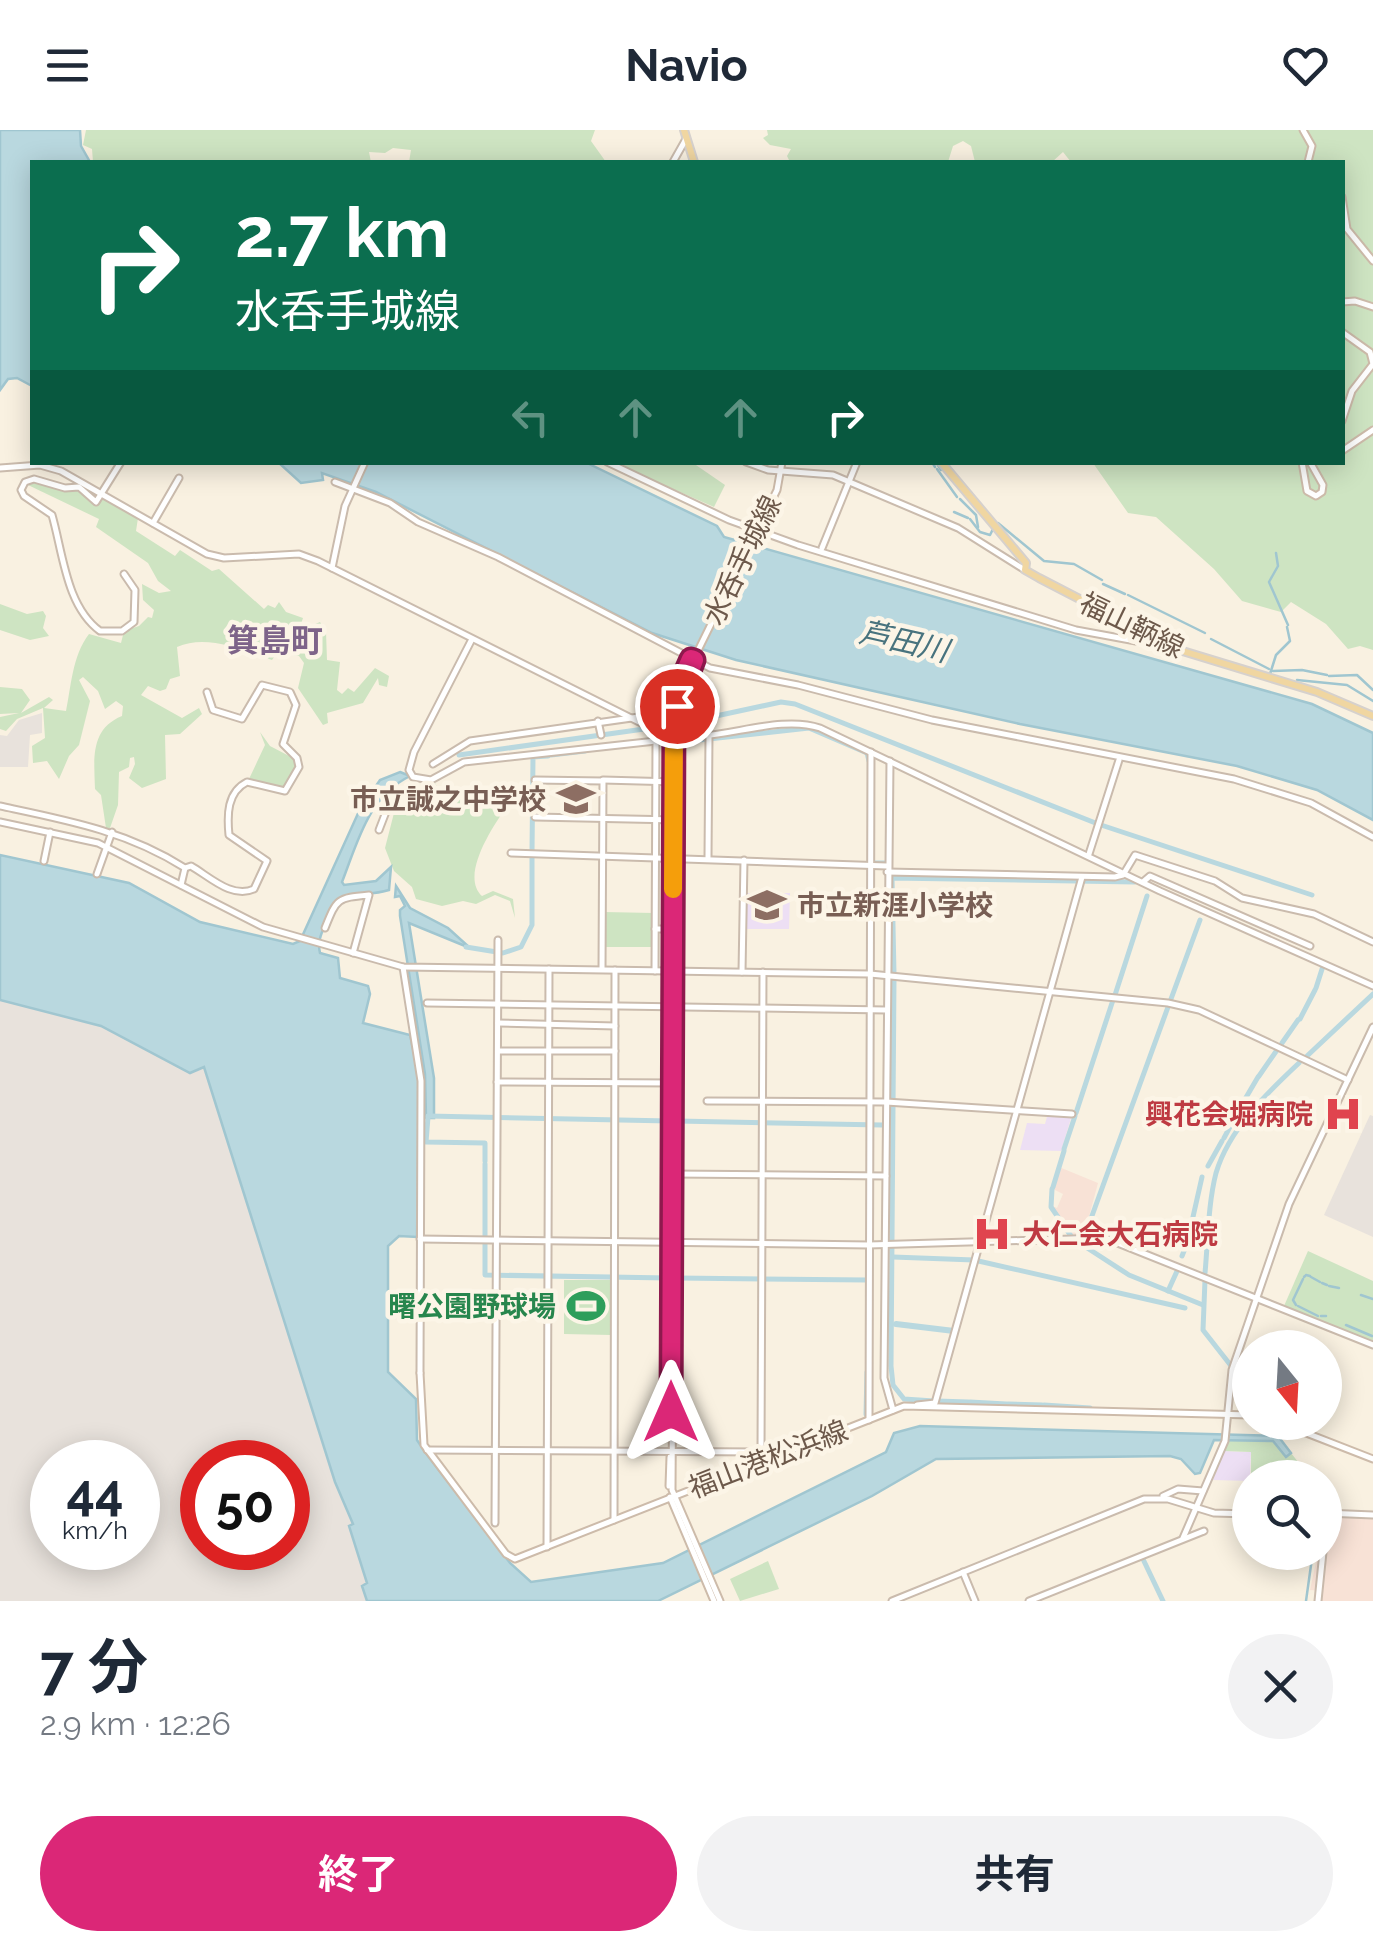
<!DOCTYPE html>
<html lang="ja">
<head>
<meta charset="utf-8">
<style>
  body { margin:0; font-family:Raleway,"Noto Sans JP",sans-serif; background:#f2f2f3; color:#1f2937; height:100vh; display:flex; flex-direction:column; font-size:38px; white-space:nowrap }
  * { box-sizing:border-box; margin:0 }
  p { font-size:32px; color:#747a83 }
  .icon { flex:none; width:55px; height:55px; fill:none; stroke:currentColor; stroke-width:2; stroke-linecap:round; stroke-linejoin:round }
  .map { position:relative; height:1471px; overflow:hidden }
  .sheet { display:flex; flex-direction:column; background:#fff; flex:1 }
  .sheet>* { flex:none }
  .guide { position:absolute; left:30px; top:30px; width:1315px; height:305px; border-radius:0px; box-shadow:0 5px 25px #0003; background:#0b6e4f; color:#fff; overflow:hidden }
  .needle { width:65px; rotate:162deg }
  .tools { position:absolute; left:1232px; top:1200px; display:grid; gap:20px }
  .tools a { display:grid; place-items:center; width:110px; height:110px; border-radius:50%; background:#fff; box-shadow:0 5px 25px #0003; font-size:50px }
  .speed { position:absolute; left:30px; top:1310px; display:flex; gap:20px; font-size:50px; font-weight:700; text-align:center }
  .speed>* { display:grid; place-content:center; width:130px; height:130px; border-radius:50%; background:#fff; box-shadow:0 5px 25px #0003; line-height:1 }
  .speed small { font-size:25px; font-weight:400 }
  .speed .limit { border:15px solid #d22; background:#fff; color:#111 }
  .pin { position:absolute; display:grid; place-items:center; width:85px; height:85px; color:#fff; margin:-42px; border:5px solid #fff; border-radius:50%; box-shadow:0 2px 10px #0007 }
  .me { position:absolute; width:110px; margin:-55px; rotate:0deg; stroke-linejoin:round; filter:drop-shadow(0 0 8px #0008) }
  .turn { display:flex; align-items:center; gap:35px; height:210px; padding:0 40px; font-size:45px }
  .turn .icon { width:130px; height:130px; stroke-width:2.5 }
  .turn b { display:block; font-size:70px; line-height:85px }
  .lanes { display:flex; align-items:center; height:95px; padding:0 40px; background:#0003; justify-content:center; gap:50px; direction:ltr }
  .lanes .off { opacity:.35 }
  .round { display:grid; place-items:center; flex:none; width:105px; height:105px; border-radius:52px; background:#f2f2f3 }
  .summary { display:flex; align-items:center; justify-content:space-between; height:170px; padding:0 40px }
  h1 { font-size:60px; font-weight:700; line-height:75px }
  .cta { display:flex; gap:20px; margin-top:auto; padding:20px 40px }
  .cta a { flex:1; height:115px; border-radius:60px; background:#db2777; color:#fff; font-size:40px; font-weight:700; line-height:115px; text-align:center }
  .cta a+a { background:#f2f2f3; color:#1f2937 }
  header { display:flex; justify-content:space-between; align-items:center; height:130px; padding:0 40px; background:#fff; font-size:45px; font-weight:700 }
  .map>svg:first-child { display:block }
  .commercial { fill:#f8e2d6 }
  .industrial { fill:#e8e2dc; fill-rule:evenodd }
  .education { fill:#eddff4 }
  .green { fill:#cee4c2 }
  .water { fill:#b9d8df; stroke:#a0c6d0; stroke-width:2.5 }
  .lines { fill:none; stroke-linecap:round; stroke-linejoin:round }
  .stream { stroke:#a0c6d0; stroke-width:2.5 }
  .canal { stroke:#b9d8df; stroke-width:5 }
  .river { stroke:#b9d8df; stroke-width:6 }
  .tertiary-casing { stroke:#cabbad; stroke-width:9 }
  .secondary-casing { stroke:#cdbbaa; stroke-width:9 }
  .primary-casing { stroke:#d6d1cd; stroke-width:10 }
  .tertiary { stroke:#fff; stroke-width:5 }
  .secondary { stroke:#fff; stroke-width:5 }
  .primary { stroke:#f0d6a1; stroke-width:6 }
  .route-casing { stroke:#8e194d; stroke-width:25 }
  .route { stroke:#db2777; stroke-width:18 }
  .slow { stroke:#f59e0b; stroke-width:18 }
  .labels { text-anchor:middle; stroke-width:9; stroke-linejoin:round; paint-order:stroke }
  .street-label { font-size:28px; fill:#6d594b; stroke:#fcf5e7 }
  .education-label { font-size:28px; font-weight:bold; fill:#785e54; stroke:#fcf5e7; text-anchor:end }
  .health-label { font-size:28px; font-weight:bold; fill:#be3a42; stroke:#fcf5e7; text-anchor:end }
  .leisure-label { font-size:28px; font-weight:bold; fill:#27864d; stroke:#fcf5e7; text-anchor:end }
  .water-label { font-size:30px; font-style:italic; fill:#48737e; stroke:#fcf5e7 }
  .quarter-label { font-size:32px; font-weight:bold; fill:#7e6489; stroke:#fcf5e7 }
</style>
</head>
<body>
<header><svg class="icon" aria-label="menu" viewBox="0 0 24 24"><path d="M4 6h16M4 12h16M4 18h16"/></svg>Navio<svg class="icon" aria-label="heart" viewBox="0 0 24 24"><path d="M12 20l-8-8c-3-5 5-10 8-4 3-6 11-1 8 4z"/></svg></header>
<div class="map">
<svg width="1373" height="1471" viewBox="0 0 1373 1471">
  <rect width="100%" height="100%" fill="#f9f1e1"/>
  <g class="commercial">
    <polygon points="1059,1037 1098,1053 1084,1105 1072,1106 1052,1076 1057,1078 1063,1064 1053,1059"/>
    <polygon points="1344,1380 1373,1383 1373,1471 1322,1471 1322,1461 1310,1460 1318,1423 1325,1422 1325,1384"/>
  </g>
  <g class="industrial">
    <polygon points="42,583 42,603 30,605 28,637 0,637 0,605 7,606 19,590"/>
    <path d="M 0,870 L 101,896 L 190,942 L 204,937 L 335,1352 L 353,1395 L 349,1397 L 367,1454 L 363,1457 L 367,1471 L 0,1471 ZM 52,1332 L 138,1332 L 138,1418 L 52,1418 ZM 202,1332 L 288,1332 L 288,1418 L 202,1418 Z"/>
    <polygon points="1370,985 1373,986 1373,1107 1324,1085"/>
  </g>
  <g class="education">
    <polygon points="745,763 790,763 789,799 745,799"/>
    <polygon points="1048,983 1072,985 1061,1021 1020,1020 1027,993 1045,994"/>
    <polygon points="1224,1321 1251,1322 1250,1351 1213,1350"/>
  </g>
  <g class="green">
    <polygon points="86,0 595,0 591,11 606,32 409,32 411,20 393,18 385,23 369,22 371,32 93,32 92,19 83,15"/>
    <polygon points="767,0 1373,0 1373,520 1360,516 1348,519 1326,494 1291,472 1281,482 1242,471 1214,439 1156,387 1128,383 1093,333 1342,332 1342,32 1071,32 1063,22 1052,32 975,32 971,16 963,11 953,16 948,32 790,32 787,26 791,19 770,15 763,8 768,5"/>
    <polygon points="614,333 693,333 725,355 714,377"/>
    <path d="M 34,352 L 69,359 L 81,355 L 138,388 L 136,401 L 175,426 L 180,420 L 212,441 L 219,439 L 264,479 L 268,475 L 275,478 L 279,472 L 286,482 L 303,488 L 301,494 L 292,493 L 292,504 L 320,492 L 326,502 L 327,530 L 340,532 L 337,560 L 342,564 L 348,558 L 354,562 L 375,538 L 389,546 L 387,557 L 379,555 L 378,548 L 363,573 L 327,583 L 328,593 L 323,595 L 298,558 L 304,533 L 299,526 L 277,523 L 272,530 C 242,520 207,504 177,517 L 180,546 L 170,549 L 166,559 L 160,561 L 148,556 L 141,565 L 182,588 L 199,578 L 202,584 L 180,604 L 165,605 L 166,649 L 142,658 L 129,648 L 135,634 L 134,627 L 130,628 L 129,637 L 119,642 L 118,675 L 110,698 L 106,698 L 101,665 L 95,659 C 94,629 90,599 122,586 L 123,576 L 116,571 L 105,579 L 98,561 L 83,547 L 79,550 L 90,571 L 79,615 L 69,626 L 59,649 L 47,631 L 33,633 L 32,616 L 45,608 L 43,578 L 17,589 L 6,601 L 0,599 L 0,587 L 19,583 L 0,584 L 0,557 L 22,559 L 30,570 L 21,583 L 49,567 L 53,570 L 44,578 L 66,581 C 71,558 72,526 89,504 L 121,513 L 124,501 L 139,496 L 148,487 L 152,488 L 154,480 L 143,470 L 142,454 L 159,463 L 171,461 L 158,451 L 148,433 L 96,397 L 99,389 L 28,355 Z"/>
    <polygon points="0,474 27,484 43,481 46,486 43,498 49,506 30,510 0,500"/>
    <polygon points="260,602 270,616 293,628 298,635 286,658 276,659 249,649 265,615"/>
    <path d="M 435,653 L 441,664 L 475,655 L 484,667 L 494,667 L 505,679 C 492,698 460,746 482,766 L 493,761 L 513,769 L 515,788 L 510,771 L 495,765 L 476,774 L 463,771 L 442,776 L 416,769 L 412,757 L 394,741 L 385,718 L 394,683 L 428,654 Z"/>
    <polygon points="604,782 654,783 653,817 604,817"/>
    <polygon points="1308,1121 1373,1151 1373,1212 1284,1176"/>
    <polygon points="564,1150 612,1150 611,1205 564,1204"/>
    <polygon points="1229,1310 1273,1311 1285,1326 1291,1323 1310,1347 1251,1347 1251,1322 1224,1321"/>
    <polygon points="768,1431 779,1459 740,1471 730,1449"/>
  </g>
  <g class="water">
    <polygon points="0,0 80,0 81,16 90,32 32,32 32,256 17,248 8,249 0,260"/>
    <polygon points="279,333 587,333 717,396 724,407 1312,574 1373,603 1373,690 1317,660 1237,636 1020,594 736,530 652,503 376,362 322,343 323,350 301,353"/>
    <path d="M 400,642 L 410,646 C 368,667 358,711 342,752 L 344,755 L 376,751 L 391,737 L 389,760 C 360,769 340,755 327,790 C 322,802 317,811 320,823 L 338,828 L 340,848 L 368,856 L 370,864 L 363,893 L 410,905 L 419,947 L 417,1107 L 399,1106 L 388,1116 L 388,1242 L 416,1269 L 417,1310 L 425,1322 L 510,1433 L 531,1452 L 663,1433 L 886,1322 L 894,1303 L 920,1296 L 1278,1306 L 1291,1323 L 1286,1327 L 1273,1311 L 1214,1310 L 1200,1343 L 1195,1344 L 1181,1329 L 1170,1326 L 936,1329 L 872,1366 L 658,1471 L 367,1471 L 362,1456 L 367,1453 L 349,1396 L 353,1394 L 335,1352 L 204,937 L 190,943 L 101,896 L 0,870 L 0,725 L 129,753 L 200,792 L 293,814 L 300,811 L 360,679 L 380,650 Z"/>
    <polygon points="396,756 410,778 448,798 470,818 409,793 434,948 434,988 426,988 425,944 400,786 400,780 405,776 400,766 395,767"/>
  </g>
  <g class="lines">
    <g class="stream">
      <polyline points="932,332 935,337"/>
      <polyline points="936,332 941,340"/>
      <polyline points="937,339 957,367"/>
      <polyline points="960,369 976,385 978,397"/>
      <polyline points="954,382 968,388"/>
      <polyline points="970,389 980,402 990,405 993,399"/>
      <polyline points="998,393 1044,431 1074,434 1102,450"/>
      <polyline points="1276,423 1278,436 1269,452 1288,495"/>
      <polyline points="1103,454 1125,464"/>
      <polyline points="1128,465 1205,503"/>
      <polyline points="1211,509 1269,539"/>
      <polyline points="1273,541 1302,540 1327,545"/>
      <polyline points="1270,544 1276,525 1290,511 1287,497"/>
      <polyline points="1329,546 1357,545 1373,560"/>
      <polyline points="1297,550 1347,555 1373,571"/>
      <polyline points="1306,1145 1310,1146"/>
      <polyline points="1304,1147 1305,1146"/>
      <polyline points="1311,1147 1320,1152"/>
      <polyline points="1322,1153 1327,1155"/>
      <polyline points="1329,1156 1339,1158"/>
      <polyline points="1361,1165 1373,1169"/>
      <polyline points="1296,1175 1293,1170 1303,1149"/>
      <polyline points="1298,1176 1318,1186"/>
      <polyline points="1321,1186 1326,1186"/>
      <polyline points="1346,1195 1372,1206"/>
      <polyline points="1306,1471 1312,1428"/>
    </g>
    <g class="canal">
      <polyline points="679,594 781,572 795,574 1098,694 1312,765"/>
      <polyline points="657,598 671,596"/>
      <polyline points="681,612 809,598 867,623 869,631"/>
      <polyline points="459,625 644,599"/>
      <polyline points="551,625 585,621"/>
      <polyline points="532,722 533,627 548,626"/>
      <polyline points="872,733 885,733"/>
      <polyline points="466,817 503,823 521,817 532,795 532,726"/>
      <polyline points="894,844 892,748 1135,752"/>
      <polyline points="894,849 891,1236 893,1255 904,1269 934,1271"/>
      <polyline points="1316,858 1323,836"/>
      <polyline points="1115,865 1147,766"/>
      <polyline points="1171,869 1200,790"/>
      <polyline points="1300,889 1315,860"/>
      <polyline points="1282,913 1298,890"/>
      <polyline points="1307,926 1373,864"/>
      <polyline points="1259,946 1277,920"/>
      <polyline points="1241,976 1258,947"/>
      <polyline points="1076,983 1113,870"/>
      <polyline points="428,986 670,991"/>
      <polyline points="428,987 426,1012 485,1013 485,1031"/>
      <polyline points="677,991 882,995"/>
      <polyline points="1224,1008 1240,978"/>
      <polyline points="1064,1019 1075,986"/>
      <polyline points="485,1034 485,1145 669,1148"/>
      <polyline points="1208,1036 1222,1011"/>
      <polyline points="1053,1057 1064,1021"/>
      <polyline points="1052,1059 1051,1077 1071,1106"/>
      <polyline points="1085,1105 1168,877"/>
      <polyline points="1188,1109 1202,1047"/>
      <polyline points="1078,1112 1129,1145 1203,1175"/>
      <polyline points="1182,1126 1188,1111"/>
      <polyline points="893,1127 974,1130 1185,1178"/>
      <path d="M 1205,1143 C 1208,1111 1208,1074 1216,1043 C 1229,999 1267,963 1299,933"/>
      <polyline points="677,1148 867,1150"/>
      <polyline points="1205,1150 1203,1200 1250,1260"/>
      <polyline points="1168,1161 1178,1139"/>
      <polyline points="937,1271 968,1272"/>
      <polyline points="970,1272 1006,1274"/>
      <polyline points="1008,1274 1042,1275"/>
      <polyline points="1044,1275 1090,1278"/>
      <polyline points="866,1284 867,1242"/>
      <polyline points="1276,1292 1287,1307"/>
      <polyline points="1138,1429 1142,1427 1163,1471"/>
    </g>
    <polyline class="river" points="896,1194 954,1201"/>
    <g class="tertiary-casing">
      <g id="tertiary">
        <polyline points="673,32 686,9"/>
        <path d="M 121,332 L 96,372 L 79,357 L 65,358 L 34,349 L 25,352 L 21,360 L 24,366 L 52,385 C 63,423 66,476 100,501 L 122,501 L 134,492 L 135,460 L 124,444"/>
        <polyline points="607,332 729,390 798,415 1076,500 1163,516"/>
        <polyline points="746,332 768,340 833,345 958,398 1025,440"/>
        <path d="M 0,338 L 40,335 L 61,341 L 207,424 L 224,428 L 299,424 L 318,431 L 665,605 C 714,615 775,583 820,598 L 1160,761 L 1373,856"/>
        <polyline points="335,352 390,373 418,392 498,427 710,538 798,555 932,590 1234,649 1311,673 1373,707"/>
        <polyline points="153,393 179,348"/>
        <polyline points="822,418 857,332"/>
        <polyline points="332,438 345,376 365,332"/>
        <polyline points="472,509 414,622 409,640 413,647 431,650 464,632 674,609"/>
        <polyline points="598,591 601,605"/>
        <polyline points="890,631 884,1248 893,1280"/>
        <polyline points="433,634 470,611 674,582"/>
        <polyline points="535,650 603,651 602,839"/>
        <polyline points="603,650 676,652"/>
        <path d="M 0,676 C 66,690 127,701 185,738 L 181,755"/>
        <polyline points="535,687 676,690"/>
        <polyline points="0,692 98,713 263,797 403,837 870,844 1168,873 1199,880 1348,950"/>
        <polyline points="379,700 394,661"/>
        <polyline points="511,723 887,736"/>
        <polyline points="1089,724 1119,630"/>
        <polyline points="708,728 709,606"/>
        <polyline points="44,731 50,702"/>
        <path d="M 185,738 L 191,736 C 210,747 232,769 254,759 L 267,731 L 229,705 C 227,685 227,662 247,652 L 285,661 L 299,637 L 297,628 L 283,614 L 296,575 L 290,562 L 262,555 L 242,589 L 213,580 L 207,562"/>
        <polyline points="887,742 1115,747 1123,745 1135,725 1215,751 1242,768 1314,784 1373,812"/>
        <polyline points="97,744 112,702"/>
        <polyline points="1143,752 1150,746 1310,816"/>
        <path d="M 325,798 C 337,768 337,768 369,765 L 353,823"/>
        <polyline points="655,799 675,799"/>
        <polyline points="403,837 421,951 420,1243"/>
        <polyline points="655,841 656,610"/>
        <polyline points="742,842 744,730"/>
        <polyline points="763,842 761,1322 764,1330"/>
        <polyline points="427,873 886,880"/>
        <polyline points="498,893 615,896"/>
        <polyline points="498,921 615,921"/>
        <polyline points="497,952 674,953"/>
        <polyline points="707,971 886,972 1072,984"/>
        <polyline points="672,1044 886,1046"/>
        <polyline points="420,1109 869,1115 1105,1108 1373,1215"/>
        <polyline points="917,1275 935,1273 1082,747"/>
        <polyline points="869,1290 871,622"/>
        <polyline points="427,1320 761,1322"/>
        <polyline points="1163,1366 1178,1359 1203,1361"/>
        <polyline points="1325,1383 1373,1385"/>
        <polyline points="614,1390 615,840"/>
        <polyline points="495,1393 498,810"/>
        <polyline points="1183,1408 1225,1311 1232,1240 1289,1074 1373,897"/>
        <polyline points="1325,1415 1335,1382"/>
        <polyline points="547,1417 549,839"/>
        <polyline points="963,1442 975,1471"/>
        <polyline points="892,1471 1144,1369 1168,1369 1214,1383 1250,1384"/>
        <polyline points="1029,1471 1204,1401"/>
        <polyline points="1318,1471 1323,1422"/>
      </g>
    </g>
    <g class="secondary-casing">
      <g id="secondary">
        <polyline points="1303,0 1312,16 1308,32"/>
        <polyline points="1342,67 1347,99 1373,131"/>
        <polyline points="1342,172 1355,171 1373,177"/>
        <polyline points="1342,202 1370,222 1373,234 1352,261 1342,291"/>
        <polyline points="1342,321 1373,300"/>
        <polyline points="1302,332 1307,361 1316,366 1322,362 1323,355 1310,332"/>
        <polyline points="420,1243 424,1315 506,1424 515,1429 904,1276 1250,1285"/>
        <polyline points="1278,1292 1373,1329"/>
        <polyline points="669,1356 670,1327"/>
        <polyline points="670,1367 714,1471"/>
        <polyline points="720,1471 672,1360 677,576 683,551 777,360 782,332"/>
      </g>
    </g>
    <g class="primary-casing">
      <g id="primary">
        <polyline points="684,0 694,32"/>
        <polyline points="941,332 1026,433 1025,440 1039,448 1176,519 1317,562 1373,586"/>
      </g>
    </g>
    <use href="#tertiary" class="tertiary"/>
    <use href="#secondary" class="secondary"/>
    <use href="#primary" class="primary"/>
  </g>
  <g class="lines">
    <g class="route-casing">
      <polyline id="route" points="671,1282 674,582 679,556 691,529 694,530 677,576"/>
    </g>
    <use href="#route" class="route"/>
    <polyline class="slow" points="673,759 674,597"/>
  </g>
  <defs>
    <g id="school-bare" transform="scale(3)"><path d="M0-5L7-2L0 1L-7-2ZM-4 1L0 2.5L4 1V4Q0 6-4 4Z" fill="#8d6e63" stroke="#fcf5e7" stroke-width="2.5" paint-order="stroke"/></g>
    <g id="hospital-bare" transform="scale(3)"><path d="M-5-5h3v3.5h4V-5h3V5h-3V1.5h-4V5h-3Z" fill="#e0444e" stroke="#fcf5e7" stroke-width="2.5" paint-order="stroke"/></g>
    <g id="stadium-bare" transform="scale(3)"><path d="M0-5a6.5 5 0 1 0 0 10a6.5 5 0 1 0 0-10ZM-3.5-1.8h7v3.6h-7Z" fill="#2e9e5b" stroke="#fcf5e7" stroke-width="2.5" paint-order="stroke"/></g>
  </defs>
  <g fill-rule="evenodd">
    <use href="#school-bare" x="576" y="669"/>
    <use href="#school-bare" x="767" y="775"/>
    <use href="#hospital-bare" x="1343" y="984"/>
    <use href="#hospital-bare" x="992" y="1104"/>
    <use href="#stadium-bare" x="586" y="1176"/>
  </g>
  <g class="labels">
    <g class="street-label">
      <text transform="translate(742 430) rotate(-64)" y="10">水呑手城線</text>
      <text transform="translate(1132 495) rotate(26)" y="10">福山鞆線</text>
      <text transform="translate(768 1329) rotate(-21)" y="10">福山港松浜線</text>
    </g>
    <g class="education-label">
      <text x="546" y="679">市立誠之中学校</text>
      <text x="797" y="785" text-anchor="start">市立新涯小学校</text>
    </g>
    <g class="health-label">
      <text x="1313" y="994">興花会堀病院</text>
      <text x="1022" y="1114" text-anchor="start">大仁会大石病院</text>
    </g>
    <g class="leisure-label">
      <text x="556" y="1186">曙公園野球場</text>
    </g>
    <g class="water-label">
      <text transform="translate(904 512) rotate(13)" y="10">芦田川</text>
    </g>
    <g class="quarter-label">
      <text x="275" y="522">箕島町</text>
    </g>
  </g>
</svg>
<div class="tools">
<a><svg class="needle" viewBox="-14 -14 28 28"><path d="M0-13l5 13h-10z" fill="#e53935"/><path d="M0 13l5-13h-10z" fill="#747a83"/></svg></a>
<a><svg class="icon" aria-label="search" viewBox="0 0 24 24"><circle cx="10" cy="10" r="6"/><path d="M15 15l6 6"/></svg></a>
</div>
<div class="speed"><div>44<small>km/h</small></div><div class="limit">50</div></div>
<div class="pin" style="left:677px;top:576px;background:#d93025"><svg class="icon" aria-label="arrive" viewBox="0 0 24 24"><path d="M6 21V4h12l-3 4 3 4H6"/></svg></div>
<svg class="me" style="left:671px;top:1282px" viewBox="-20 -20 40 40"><path d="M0-17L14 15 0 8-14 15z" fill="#db2777" stroke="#fff" stroke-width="4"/></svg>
<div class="guide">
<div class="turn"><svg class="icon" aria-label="right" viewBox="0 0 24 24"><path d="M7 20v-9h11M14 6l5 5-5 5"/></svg><div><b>2.7 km</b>水呑手城線</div></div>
<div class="lanes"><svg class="icon off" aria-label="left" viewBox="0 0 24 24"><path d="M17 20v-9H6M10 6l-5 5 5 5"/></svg><svg class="icon off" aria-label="ahead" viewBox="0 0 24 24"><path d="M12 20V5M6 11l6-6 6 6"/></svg><svg class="icon off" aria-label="ahead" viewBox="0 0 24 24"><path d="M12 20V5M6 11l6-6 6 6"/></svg><svg class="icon" aria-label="right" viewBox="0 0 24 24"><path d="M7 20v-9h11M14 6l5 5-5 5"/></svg></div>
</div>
</div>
<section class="sheet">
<div class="summary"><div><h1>7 分</h1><p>2.9 km · 12:26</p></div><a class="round"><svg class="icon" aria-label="close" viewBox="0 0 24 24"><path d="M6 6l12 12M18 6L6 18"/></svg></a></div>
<div class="cta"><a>終了</a><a>共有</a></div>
</section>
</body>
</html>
